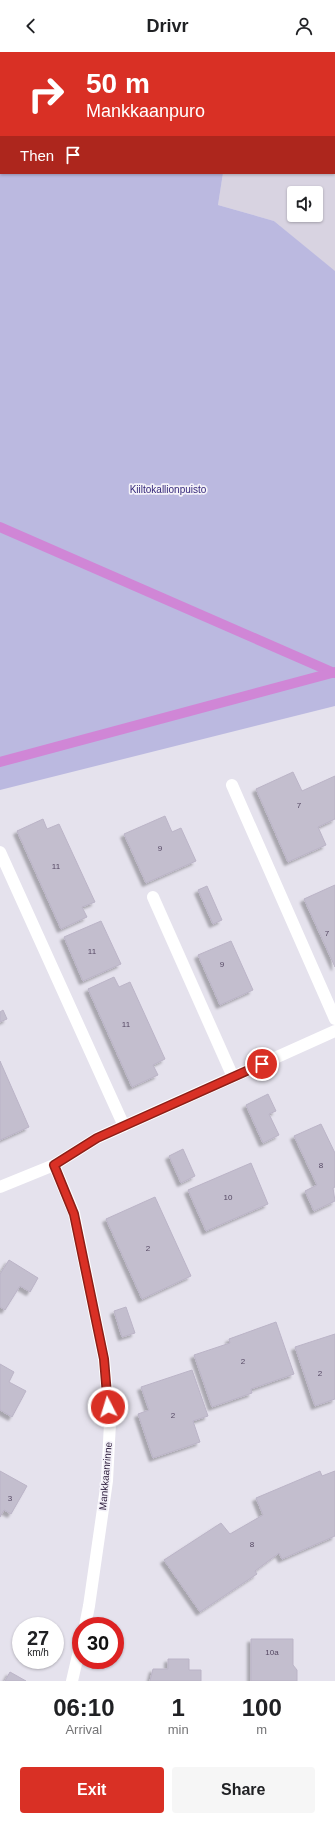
<!DOCTYPE html>
<html lang="en">
<head>
<meta charset="utf-8">
<style>
  body { margin:0; font-family:Arial,sans-serif; background:#f6f6f6; color:#202124; height:100vh; display:flex; flex-direction:column; font-size:15px; white-space:nowrap }
  * { box-sizing:border-box; margin:0 }
  p { font-size:13px; color:#757577 }
  .icon { flex:none; width:22px; height:22px; fill:none; stroke:currentColor; stroke-width:2; stroke-linecap:round; stroke-linejoin:round }
  .map { position:relative; height:1629px; overflow:hidden }
  .side { display:flex; flex-direction:column; background:#fff; flex:1 }
  .side>* { flex:none }
  .hud { position:absolute; left:0px; top:0px; width:335px; height:122px; box-shadow:0 1px 3px #0004; background:#d93025; color:#fff; overflow:hidden }
  .tools { position:absolute; left:287px; top:134px; display:grid; gap:8px }
  .tools a { display:grid; place-items:center; width:36px; height:36px; border-radius:4px; background:#fff; box-shadow:0 1px 3px #0004; font-size:20px }
  .speed { position:absolute; left:12px; top:1565px; display:flex; gap:8px; font-size:20px; font-weight:700; text-align:center }
  .speed>* { display:grid; place-content:center; width:52px; height:52px; border-radius:50%; background:#fff; box-shadow:0 1px 3px #0004; line-height:1 }
  .speed small { font-size:10px; font-weight:400 }
  .speed .limit { border:6px solid #d22; background:#fff; color:#111 }
  .pin { position:absolute; display:grid; place-items:center; width:34px; height:34px; color:#fff; margin:-17px; border:2px solid #fff; border-radius:50%; box-shadow:0 1px 4px #0007 }
  .me { position:absolute; width:44px; margin:-22px; rotate:355deg; stroke-linejoin:round; filter:drop-shadow(0 0 3px #0008) }
  .turn { display:flex; align-items:center; gap:14px; height:84px; padding:0 20px; font-size:18px }
  .turn .icon { width:52px; height:52px; stroke-width:2.5 }
  .turn b { display:block; font-size:28px; line-height:34px }
  .then { display:flex; align-items:center; height:38px; padding:0 20px; background:#0003; gap:8px; font-size:15px }
  .eta { display:flex; justify-content:space-evenly; align-items:center; height:68px; text-align:center }
  .eta b { font-size:24px; font-weight:800; line-height:28px }
  .primary-button { display:flex; gap:8px; margin-top:auto; padding:8px 20px }
  .primary-button a { flex:1; height:46px; border-radius:4px; background:#d93025; color:#fff; font-size:16px; font-weight:800; line-height:46px; text-align:center }
  .primary-button a+a { background:#f6f6f6; color:#202124 }
  header { display:flex; justify-content:space-between; align-items:center; height:52px; padding:0 20px; background:#fff; font-size:18px; font-weight:800 }
  .map>svg:first-child { display:block }
  .built { fill:#d8d3e1; fill-rule:evenodd }
  .green { fill:#bbb9e0 }
  .lines { fill:none; stroke-linecap:round; stroke-linejoin:round }
  .stream { stroke:#d086d6; stroke-width:10 }
  .building { fill:#c3bece; stroke:#bbb4c7; filter:url(#shadow) }
  .lane { stroke:#fff; stroke-width:12 }
  .street { stroke:#fff; stroke-width:12 }
  .route-casing { stroke:#8d1f18; stroke-width:10 }
  .route { stroke:#d93025; stroke-width:7 }
  .labels { text-anchor:middle; stroke-width:3.5; stroke-linejoin:round; paint-order:stroke }
  .number-label { font-size:8px; fill:#554863 }
  .park-label { font-size:10px; fill:#352879; stroke:#f4f2f9 }
  .street-label { font-size:10px; fill:#30203f; stroke:#f4f2f9 }
</style>
</head>
<body>
<header><svg class="icon" aria-label="back" viewBox="0 0 24 24"><path d="M15 5l-7 7 7 7"/></svg>Drivr<svg class="icon" aria-label="person" viewBox="0 0 24 24"><circle cx="12" cy="8" r="4"/><path d="M4 21q1-7 8-7t8 7"/></svg></header>
<div class="map">
<svg width="335" height="1629" viewBox="0 0 335 1629">
  <defs>
    <filter id="shadow"><feDropShadow dx="-3.5" dy="3.5" stdDeviation="1" flood-color="#0004"/></filter>
  </defs>
  <rect width="100%" height="100%" fill="#e5e2ed"/>
  <path class="built" d="M 157,0 L 335,0 L 335,220 L 274,169 L 218,153 L 223,121 L 334,121 L 334,1 ZM 294,141 L 316,141 L 316,163 L 294,163 Z"/>
  <polygon class="green" points="0,0 158,1 1,1 1,121 223,121 218,153 274,169 335,219 335,654 0,738"/>
  <g class="lines">
    <g class="stream">
      <polyline points="0,475 334,621"/>
      <polyline points="0,710 335,620"/>
    </g>
  </g>
  <g class="building">
    <polygon points="305,0 335,0 335,33 334,1"/>
    <polygon points="293,720 302,739 335,724 335,767 318,775 326,793 288,810 256,737"/>
    <polygon points="165,764 172,780 181,776 196,809 146,831 124,782"/>
    <polygon points="43,767 47,777 59,772 95,850 82,855 87,865 61,877 17,779"/>
    <polygon points="335,833 335,915 304,847"/>
    <polygon points="207,834 222,868 213,872 198,838"/>
    <polygon points="101,869 121,912 83,929 64,885"/>
    <polygon points="231,889 253,938 220,953 198,903"/>
    <polygon points="114,925 119,935 130,930 165,1007 153,1013 158,1023 132,1035 88,937"/>
    <polygon points="3,958 7,967 0,970 0,960"/>
    <polygon points="0,1009 29,1075 0,1088"/>
    <polygon points="268,1042 276,1059 269,1062 279,1083 263,1091 246,1053"/>
    <polygon points="321,1072 335,1101 335,1135 333,1136 335,1149 314,1159 305,1139 317,1133 294,1084"/>
    <polygon points="183,1097 195,1124 181,1131 169,1104"/>
    <polygon points="251,1111 268,1152 206,1179 188,1138"/>
    <polygon points="155,1145 191,1224 142,1247 106,1167"/>
    <polygon points="9,1208 38,1226 30,1240 20,1234 5,1258 0,1255 0,1222"/>
    <polygon points="126,1255 135,1281 122,1285 114,1259"/>
    <polygon points="276,1270 294,1322 251,1337 252,1341 212,1355 194,1303 230,1291 229,1287"/>
    <polygon points="335,1282 335,1347 315,1354 295,1295"/>
    <polygon points="0,1312 14,1320 9,1330 26,1339 12,1365 0,1358"/>
    <polygon points="192,1318 208,1364 193,1369 200,1390 153,1406 138,1362 149,1358 141,1335"/>
    <polygon points="0,1419 27,1434 11,1462 4,1458 0,1465"/>
    <polygon points="320,1419 322,1424 335,1419 335,1484 282,1507 279,1501 255,1519 257,1522 200,1560 164,1508 221,1471 230,1482 263,1463 256,1446"/>
    <polygon points="251,1587 293,1587 293,1613 297,1618 297,1629 251,1629"/>
    <polygon points="168,1607 189,1607 189,1618 201,1618 201,1629 150,1629 153,1617 168,1617"/>
    <polygon points="10,1620 26,1629 5,1629"/>
  </g>
  <g class="lines">
    <g class="lane">
      <polyline points="232,733 335,967"/>
      <polyline points="0,800 124,1074"/>
      <polyline points="153,845 233,1025"/>
    </g>
    <g class="street">
      <polyline points="54,1113 74,1161 104,1307 110,1371 107,1429 89,1554 85,1574"/>
      <polyline points="0,1135 54,1113 97,1086 335,979"/>
      <polyline points="72,1629 81,1590"/>
    </g>
  </g>
  <g class="lines">
    <g class="route-casing">
      <polyline id="route" points="108,1355 104,1307 74,1162 54,1113 97,1086 262,1012"/>
    </g>
    <use href="#route" class="route"/>
  </g>
  <g class="labels">
    <g class="number-label">
      <text x="299" y="756">7</text>
      <text x="160" y="799">9</text>
      <text x="56" y="817">11</text>
      <text x="327" y="884">7</text>
      <text x="92" y="902">11</text>
      <text x="222" y="915">9</text>
      <text x="126" y="975">11</text>
      <text x="321" y="1116">8</text>
      <text x="228" y="1148">10</text>
      <text x="148" y="1199">2</text>
      <text x="243" y="1312">2</text>
      <text x="320" y="1324">2</text>
      <text x="173" y="1366">2</text>
      <text x="10" y="1449">3</text>
      <text x="252" y="1495">8</text>
      <text x="272" y="1603">10a</text>
    </g>
    <g class="park-label">
      <text x="168" y="441">Kiiltokallionpuisto</text>
    </g>
    <g class="street-label">
      <text transform="translate(105 1424) rotate(-85)" y="4">Mankkaanrinne</text>
    </g>
  </g>
</svg>
<div class="tools">
<a><svg class="icon" aria-label="sound" viewBox="0 0 24 24"><path d="M4 9h4l5-4v14l-5-4H4zM17 9q2 3 0 6"/></svg></a>
</div>
<div class="speed"><div>27<small>km/h</small></div><div class="limit">30</div></div>
<div class="pin" style="left:262px;top:1012px;background:#d93025"><svg class="icon" aria-label="arrive" viewBox="0 0 24 24"><path d="M6 21V4h12l-3 4 3 4H6"/></svg></div>
<svg class="me" style="left:108px;top:1355px" viewBox="-20 -20 40 40"><circle r="17" fill="#d93025" stroke="#fff" stroke-width="3"/><path d="M0-11L8 9 0 5-8 9z" fill="#fff"/></svg>
<div class="hud">
<div class="turn"><svg class="icon" aria-label="right" viewBox="0 0 24 24"><path d="M7 20v-9h11M14 6l5 5-5 5"/></svg><div><b>50 m</b>Mankkaanpuro</div></div>
<div class="then">Then<svg class="icon" aria-label="arrive" viewBox="0 0 24 24"><path d="M6 21V4h12l-3 4 3 4H6"/></svg></div>
</div>
</div>
<section class="side">
<div class="eta">
<div><b>06:10</b><p>Arrival</p></div>
<div><b>1</b><p>min</p></div>
<div><b>100</b><p>m</p></div>
</div>
<div class="primary-button"><a>Exit</a><a>Share</a></div>
</section>
</body>
</html>
